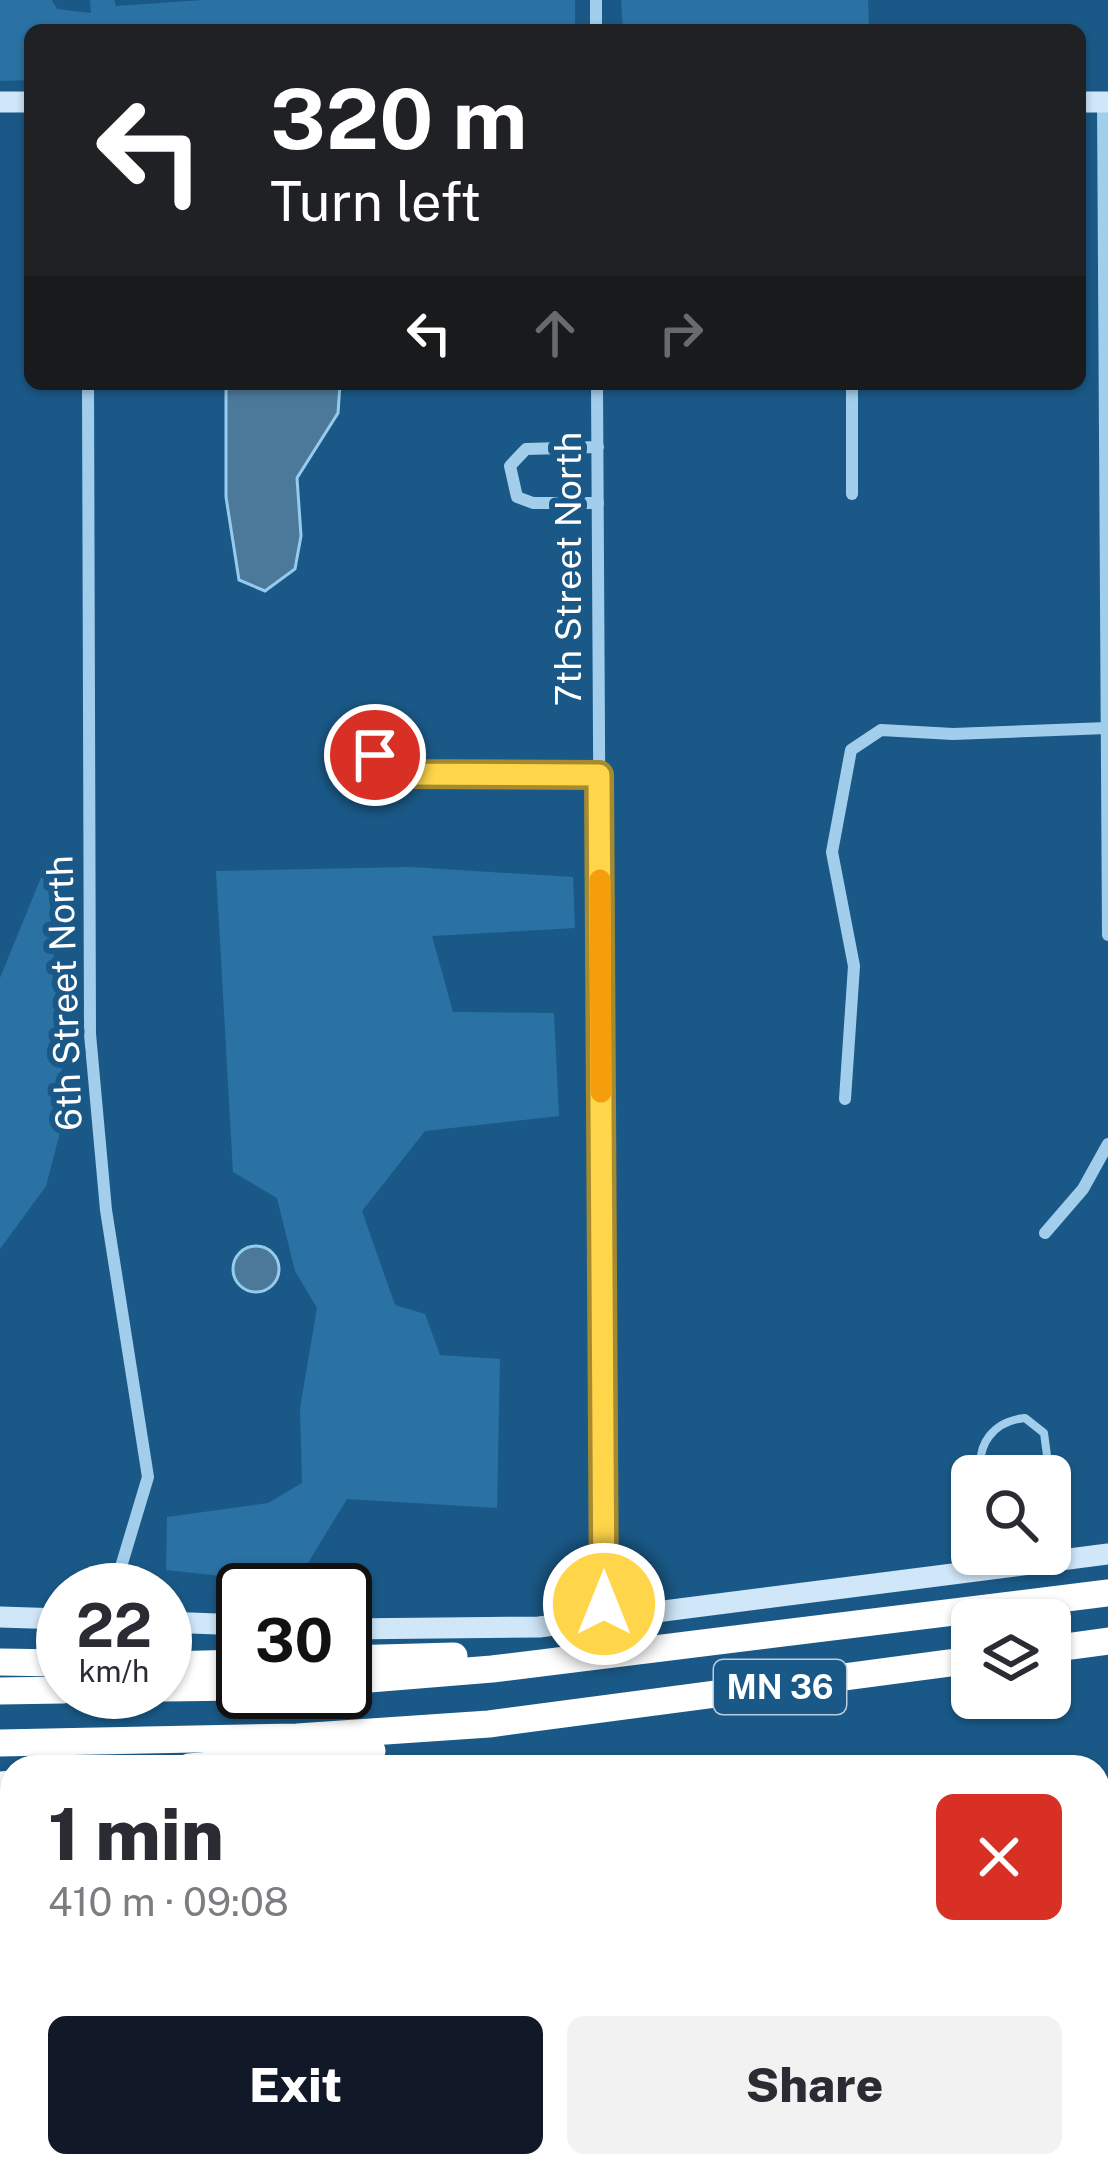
<!DOCTYPE html>
<html lang="en">
<head>
<meta charset="utf-8">
<style>
  body { margin:0; font-family:"Public Sans",sans-serif; background:#f2f2f3; color:#2b2b33; height:100vh; display:flex; flex-direction:column; font-size:45px; white-space:nowrap }
  * { box-sizing:border-box; margin:0 }
  p { font-size:39px; color:#7c7c81 }
  .icon { flex:none; width:66px; height:66px; fill:none; stroke:currentColor; stroke-width:2; stroke-linecap:round; stroke-linejoin:round }
  .map { position:relative; flex:1; overflow:hidden }
  .sheet { position:absolute; left:0px; top:1755px; width:1110px; height:423px; display:flex; flex-direction:column; background:#fff; border-radius:36px 36px 0 0; box-shadow:0 3px 9px #0004 }
  .sheet>* { flex:none }
  .top-card { position:absolute; left:24px; top:24px; width:1062px; height:366px; border-radius:18px; box-shadow:0 3px 9px #0004; background:#202124; color:#fff; overflow:hidden }
  .fabs { position:absolute; left:951px; top:1455px; display:grid; gap:24px }
  .fabs a { display:grid; place-items:center; width:120px; height:120px; border-radius:18px; background:#fff; box-shadow:0 3px 9px #0004; font-size:60px }
  .speed { position:absolute; left:36px; top:1563px; display:flex; gap:24px; font-size:60px; font-weight:700; text-align:center }
  .speed>* { display:grid; place-content:center; width:156px; height:156px; border-radius:50%; background:#fff; box-shadow:0 3px 9px #0004; line-height:1 }
  .speed small { font-size:30px; font-weight:400 }
  .speed .limit { border:6px solid #111; border-radius:18px; background:#fff; color:#111 }
  .pin { position:absolute; display:grid; place-items:center; width:102px; height:102px; color:#fff; margin:-51px; border:6px solid #fff; border-radius:50%; box-shadow:0 3px 12px #0007 }
  .me { position:absolute; width:132px; margin:-66px; rotate:0deg; stroke-linejoin:round; filter:drop-shadow(0 0 9px #0008) }
  .turn { display:flex; align-items:center; gap:42px; height:252px; padding:0 48px; font-size:54px }
  .turn .icon { width:156px; height:156px; stroke-width:2.5 }
  .turn b { display:block; font-size:84px; line-height:102px }
  .lanes { display:flex; align-items:center; height:114px; padding:0 48px; background:#0003; justify-content:center; gap:60px; direction:ltr }
  .lanes .off { opacity:.35 }
  .round { display:grid; place-items:center; flex:none; width:126px; height:126px; border-radius:18px; background:#f2f2f3 }
  .overview { display:flex; align-items:center; justify-content:space-between; height:204px; padding:0 48px }
  h1 { font-size:72px; font-weight:800; line-height:90px }
  .action { display:flex; gap:24px; margin-top:auto; padding:24px 48px }
  .action a { flex:1; height:138px; border-radius:18px; background:#111827; color:#fff; font-size:48px; font-weight:800; line-height:138px; text-align:center }
  .action a+a { background:#f2f2f3; color:#2b2b33 }
  .map>svg:first-child { display:block }
  .green { fill:#2a72a4 }
  .water { fill:#4c799a; stroke:#95cbee; stroke-width:3 }
  .lines { fill:none; stroke-linecap:round; stroke-linejoin:round }
  .lane { stroke:#a2ceec; stroke-width:8 }
  .street { stroke:#a2ceec; stroke-width:12 }
  .secondary { stroke:#cfe7f9; stroke-width:21 }
  .highway { stroke:#fff; stroke-width:27 }
  .route-casing { stroke:#a68a30; stroke-width:30 }
  .route { stroke:#ffd54a; stroke-width:21 }
  .slow { stroke:#f59e0b; stroke-width:21 }
  .labels { text-anchor:middle; stroke-width:12; stroke-linejoin:round; paint-order:stroke }
  .shield { fill:#1a5987; stroke:#bacddb; stroke-width:3 }
  .shield-label { font-size:33px; font-weight:bold; fill:#fff }
  .street-label { font-size:36px; fill:#fff; stroke:#1a5987 }
</style>
</head>
<body>
<div class="map">
<svg width="1108" height="2177" viewBox="0 0 1108 2177">
  <rect width="100%" height="100%" fill="#1a5987"/>
  <g class="green">
    <polygon points="0,0 52,0 57,9 91,13 90,0 114,0 116,6 203,0 575,0 575,30 30,30 30,80 0,81"/>
    <polygon points="621,0 868,0 869,30 623,30"/>
    <polygon points="47,863 65,1113 46,1186 0,1249 0,978"/>
    <polygon points="410,867 573,877 575,928 432,936 453,1012 554,1013 559,1116 425,1131 362,1211 395,1305 425,1314 440,1355 500,1359 497,1508 347,1499 295,1584 166,1570 167,1517 268,1503 302,1483 300,1408 317,1308 295,1271 277,1198 233,1172 216,871"/>
  </g>
  <g class="water">
    <polygon points="226,384 340,384 338,413 297,478 301,536 295,569 265,591 239,580 226,497"/>
    <circle cx="256" cy="1269" r="23"/>
  </g>
  <g class="lines">
    <g class="lane">
      <path d="M 983,1476 C 974,1445 994,1421 1025,1418 L 1044,1433 L 1048,1463 L 1043,1476"/>
      <polyline points="0,1914 12,1910"/>
      <polyline points="162,2166 165,2177"/>
      <polyline points="923,2166 925,2177"/>
      <polyline points="467,2177 468,2166"/>
    </g>
    <g class="street">
      <polyline points="596,0 596,30"/>
      <polyline points="1103,102 1108,935"/>
      <polyline points="88,384 90,1034 106,1210 148,1477 114,1590"/>
      <polyline points="597,384 604,1618"/>
      <polyline points="852,384 852,494"/>
      <polyline points="598,447 526,449 510,466 517,497 533,503 598,503"/>
      <polyline points="375,755 400,774 599,775"/>
      <polyline points="845,1099 854,966 832,852 851,750 881,730 953,734 1107,728"/>
      <polyline points="1045,1233 1083,1189 1108,1144"/>
      <polyline points="1098,1814 1108,1813"/>
      <polyline points="1098,2154 1108,2154"/>
      <polyline points="197,2166 201,2177"/>
      <polyline points="526,2166 527,2177"/>
      <polyline points="311,2177 383,2166"/>
    </g>
    <g class="secondary">
      <polyline points="0,102 30,102"/>
      <polyline points="1080,102 1108,102"/>
      <polyline points="0,1617 63,1619"/>
      <polyline points="165,1622 243,1625"/>
      <polyline points="345,1629 539,1627 1108,1554"/>
    </g>
    <g class="highway">
      <polyline points="1050,1649 1108,1641"/>
      <polyline points="345,1659 454,1656"/>
      <polyline points="0,1662 63,1663"/>
      <polyline points="165,1665 243,1663"/>
      <polyline points="345,1681 492,1669 1108,1593"/>
      <polyline points="165,1688 243,1687"/>
      <polyline points="0,1691 63,1690"/>
      <polyline points="0,1743 297,1737 489,1724 972,1660"/>
      <polyline points="189,1767 372,1751"/>
      <polyline points="0,1785 12,1784"/>
    </g>
  </g>
  <g class="lines">
    <g class="route-casing">
      <polyline id="route" points="375,755 400,774 599,775 604,1604"/>
    </g>
    <use href="#route" class="route"/>
    <polyline class="slow" points="600,880 601,1092"/>
  </g>
  <g class="labels">
    <rect class="shield" x="714" y="1660" width="132" height="54" rx="9"/>
    <g class="shield-label">
      <text x="780" y="1699">MN 36</text>
    </g>
    <g class="street-label">
      <text transform="translate(568 569) rotate(-90)" y="13">7th Street North</text>
      <text transform="translate(64 993) rotate(-92)" y="13">6th Street North</text>
    </g>
  </g>
</svg>
<div class="fabs">
<a><svg class="icon" aria-label="search" viewBox="0 0 24 24"><circle cx="10" cy="10" r="6"/><path d="M15 15l6 6"/></svg></a>
<a><svg class="icon" aria-label="layers" viewBox="0 0 24 24"><path d="M12 4l9 5-9 5-9-5zM3 14l9 5 9-5"/></svg></a>
</div>
<div class="speed"><div>22<small>km/h</small></div><div class="limit">30</div></div>
<div class="pin" style="left:375px;top:755px;background:#d93025"><svg class="icon" aria-label="arrive" viewBox="0 0 24 24"><path d="M6 21V4h12l-3 4 3 4H6"/></svg></div>
<svg class="me" style="left:604px;top:1604px" viewBox="-20 -20 40 40"><circle r="17" fill="#ffd54a" stroke="#fff" stroke-width="3"/><path d="M0-11L8 9 0 5-8 9z" fill="#fff"/></svg>
<div class="top-card">
<div class="turn"><svg class="icon" aria-label="left" viewBox="0 0 24 24"><path d="M17 20v-9H6M10 6l-5 5 5 5"/></svg><div><b>320 m</b>Turn left</div></div>
<div class="lanes"><svg class="icon" aria-label="left" viewBox="0 0 24 24"><path d="M17 20v-9H6M10 6l-5 5 5 5"/></svg><svg class="icon off" aria-label="ahead" viewBox="0 0 24 24"><path d="M12 20V5M6 11l6-6 6 6"/></svg><svg class="icon off" aria-label="right" viewBox="0 0 24 24"><path d="M7 20v-9h11M14 6l5 5-5 5"/></svg></div>
</div>
<section class="sheet">
<div class="overview"><div><h1>1 min</h1><p>410 m · 09:08</p></div><a class="round" style="background:#d93025;color:#fff"><svg class="icon" aria-label="close" viewBox="0 0 24 24"><path d="M6 6l12 12M18 6L6 18"/></svg></a></div>
<div class="action"><a>Exit</a><a>Share</a></div>
</section>
</div>
</body>
</html>
